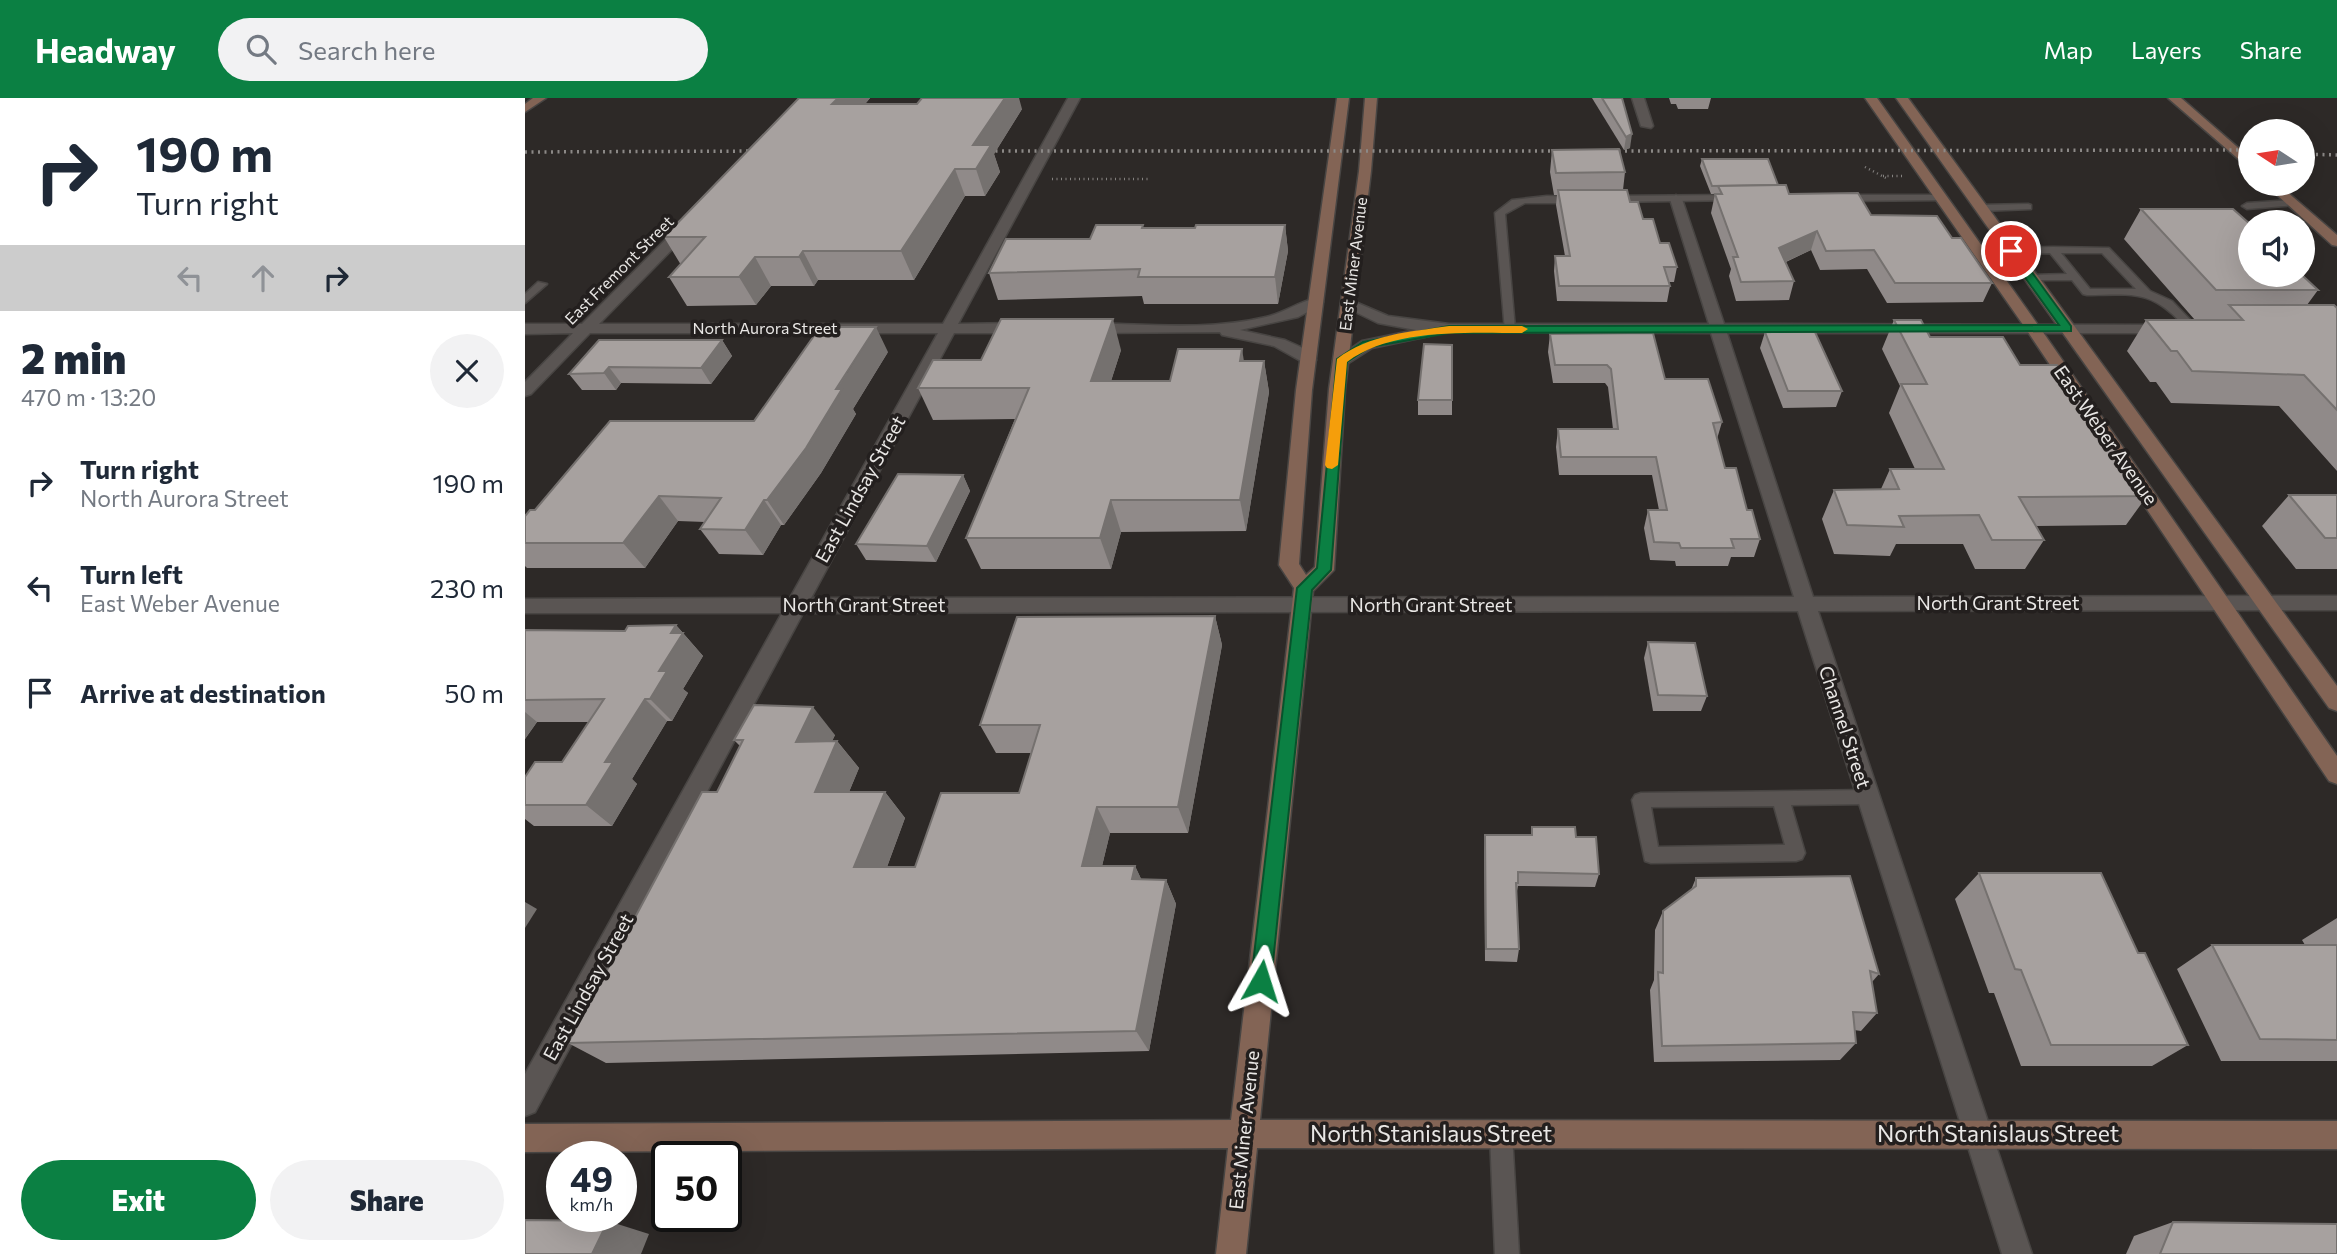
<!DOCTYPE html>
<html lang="en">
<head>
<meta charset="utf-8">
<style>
  body { margin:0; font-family:Commissioner,sans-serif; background:#f2f2f3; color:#1f2937; height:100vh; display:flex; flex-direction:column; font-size:26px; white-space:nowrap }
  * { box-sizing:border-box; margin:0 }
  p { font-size:23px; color:#747a83 }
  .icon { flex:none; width:38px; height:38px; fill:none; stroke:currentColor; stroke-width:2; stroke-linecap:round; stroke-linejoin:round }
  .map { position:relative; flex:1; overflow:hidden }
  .panel { display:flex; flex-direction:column; background:#fff; width:525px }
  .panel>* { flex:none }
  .banner { background:#fff; color:#1f2937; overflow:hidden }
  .needle { width:46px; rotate:282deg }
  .tools { position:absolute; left:1713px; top:21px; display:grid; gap:14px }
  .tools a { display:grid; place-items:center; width:77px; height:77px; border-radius:50%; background:#fff; box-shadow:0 7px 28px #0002; font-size:35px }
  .speed { position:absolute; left:21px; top:1043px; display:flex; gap:14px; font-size:35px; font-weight:700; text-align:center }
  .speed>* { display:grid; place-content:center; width:91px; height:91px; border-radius:50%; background:#fff; box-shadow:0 7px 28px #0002; line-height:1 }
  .speed small { font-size:18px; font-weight:400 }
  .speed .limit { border:4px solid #111; border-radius:10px; background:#fff; color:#111 }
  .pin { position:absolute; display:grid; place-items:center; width:60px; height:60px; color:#fff; margin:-30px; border:4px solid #fff; border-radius:50%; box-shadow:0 2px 7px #0007 }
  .me { position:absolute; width:77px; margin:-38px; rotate:6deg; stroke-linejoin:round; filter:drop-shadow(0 0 5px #0008) }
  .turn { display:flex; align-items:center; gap:24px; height:147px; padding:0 21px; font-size:32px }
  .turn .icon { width:91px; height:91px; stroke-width:2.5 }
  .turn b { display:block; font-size:49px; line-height:60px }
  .lanes { display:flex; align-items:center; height:66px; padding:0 21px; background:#0003; justify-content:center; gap:35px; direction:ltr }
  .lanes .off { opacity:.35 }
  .round { display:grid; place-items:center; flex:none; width:74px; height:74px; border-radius:37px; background:#f2f2f3 }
  .head { display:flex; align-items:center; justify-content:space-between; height:119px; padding:0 21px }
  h1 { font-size:42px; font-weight:800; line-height:52px }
  .primary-button { display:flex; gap:14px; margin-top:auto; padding:14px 21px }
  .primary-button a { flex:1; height:80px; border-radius:42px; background:#0b8043; color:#fff; font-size:28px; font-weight:800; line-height:80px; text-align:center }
  .primary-button a+a { background:#f2f2f3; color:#1f2937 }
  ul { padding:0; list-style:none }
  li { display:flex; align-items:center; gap:21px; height:105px; padding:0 21px }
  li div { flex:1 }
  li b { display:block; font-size:26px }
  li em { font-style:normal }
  header { display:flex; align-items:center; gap:42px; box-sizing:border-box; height:98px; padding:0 35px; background:#0b8043; color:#fff }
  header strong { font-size:33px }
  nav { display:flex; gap:38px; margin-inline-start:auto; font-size:24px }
  .search { width:490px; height:63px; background:#f2f2f3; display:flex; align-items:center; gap:18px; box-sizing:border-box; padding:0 24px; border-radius:38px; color:#747a83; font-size:26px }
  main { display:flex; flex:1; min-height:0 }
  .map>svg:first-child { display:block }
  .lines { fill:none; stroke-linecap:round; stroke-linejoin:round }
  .lane-casing { stroke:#484543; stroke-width:3 }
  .street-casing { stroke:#484543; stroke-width:3 }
  .secondary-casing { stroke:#484543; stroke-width:3 }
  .path { stroke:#858280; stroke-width:2.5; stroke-dasharray:1 3.5; stroke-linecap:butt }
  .lane { fill:#5a5553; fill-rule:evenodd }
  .street { fill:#5a5553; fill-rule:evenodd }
  .secondary { fill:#836455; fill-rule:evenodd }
  .rail { stroke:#8c8987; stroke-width:3.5; stroke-dasharray:2 4.5; stroke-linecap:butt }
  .wall { fill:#908a89 }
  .shaded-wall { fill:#75716f }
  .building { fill:#a7a19f; stroke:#75716f; stroke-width:2 }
  .route { fill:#0b8043; stroke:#07532c; stroke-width:2 }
  .slow { fill:#f59e0b }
  .labels { text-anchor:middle; stroke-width:7; stroke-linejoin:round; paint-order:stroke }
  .far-street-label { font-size:16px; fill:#e9e7e5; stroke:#231f1e }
  .street-label { font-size:19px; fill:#e9e7e5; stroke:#231f1e }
  .near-street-label { font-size:23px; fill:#e9e7e5; stroke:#231f1e }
</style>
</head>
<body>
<header>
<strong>Headway</strong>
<div class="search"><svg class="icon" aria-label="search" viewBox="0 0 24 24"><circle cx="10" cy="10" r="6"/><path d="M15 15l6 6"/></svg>Search here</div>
<nav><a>Map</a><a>Layers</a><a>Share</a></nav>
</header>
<main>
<section class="panel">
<div class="banner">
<div class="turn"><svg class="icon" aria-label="right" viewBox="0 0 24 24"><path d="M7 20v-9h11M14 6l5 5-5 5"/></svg><div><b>190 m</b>Turn right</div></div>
<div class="lanes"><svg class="icon off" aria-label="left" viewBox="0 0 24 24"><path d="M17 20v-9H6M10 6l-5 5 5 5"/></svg><svg class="icon off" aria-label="ahead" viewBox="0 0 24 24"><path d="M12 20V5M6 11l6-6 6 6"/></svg><svg class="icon" aria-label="right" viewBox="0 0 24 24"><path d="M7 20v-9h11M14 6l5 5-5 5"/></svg></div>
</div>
<div class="head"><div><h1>2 min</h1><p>470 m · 13:20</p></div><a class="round"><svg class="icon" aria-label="close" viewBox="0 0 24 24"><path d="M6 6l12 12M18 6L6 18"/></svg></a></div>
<ul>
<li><svg class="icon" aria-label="right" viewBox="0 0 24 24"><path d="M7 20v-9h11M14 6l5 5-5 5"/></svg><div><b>Turn right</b><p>North Aurora Street</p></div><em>190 m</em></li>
<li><svg class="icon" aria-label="left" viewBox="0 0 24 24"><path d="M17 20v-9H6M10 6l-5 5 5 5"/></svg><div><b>Turn left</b><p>East Weber Avenue</p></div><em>230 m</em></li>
<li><svg class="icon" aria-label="arrive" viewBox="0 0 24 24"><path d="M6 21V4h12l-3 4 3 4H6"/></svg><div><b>Arrive at destination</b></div><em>50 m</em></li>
</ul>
<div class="primary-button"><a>Exit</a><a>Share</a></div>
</section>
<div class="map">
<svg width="1812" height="1156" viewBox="0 0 1812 1156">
  <rect width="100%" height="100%" fill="#2d2927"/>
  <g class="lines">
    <g class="lane-casing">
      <g id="lane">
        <polygon points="1211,97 1216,100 1214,102 1083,104 1078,101 1083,98"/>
        <polygon points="1416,97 1421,100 1419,102 1317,103 1312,100 1317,97"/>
        <polygon points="1022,98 1053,99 1058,102 1053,105 1000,105 980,116 990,231 980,233 970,115 987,102"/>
        <polygon points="1768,102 1773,105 1771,107 1722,111 1717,108 1722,105"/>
        <polygon points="1503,106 1506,107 1506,111 1456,113 1451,110 1456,107"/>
        <path d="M 1528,149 L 1584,150 L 1625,193 L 1647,203 L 1673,230 L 1663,232 C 1628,192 1612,196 1562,197 L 1558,196 L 1547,182 L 1502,182 L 1501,180 L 1506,177 L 1542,176 L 1525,155 L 1487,156 L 1482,153 L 1487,150 ZM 1536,155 L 1577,155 L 1611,191 L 1565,191 Z"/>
        <polygon points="13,184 22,186 0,205 0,196"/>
        <path d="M 1343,692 L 1349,694 L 1352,699 L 1349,704 L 1343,706 L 1266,707 L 1280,755 L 1277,761 L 1271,763 L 1126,765 L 1120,763 L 1107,702 L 1110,697 L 1116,695 ZM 1249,708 L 1260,747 L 1133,749 L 1126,709 Z"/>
        <polygon points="976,1025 984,1028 987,1036 994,1156 970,1156 965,1036 968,1028"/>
      </g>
    </g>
    <g class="street-casing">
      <g id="street">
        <polygon points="543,0 555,0 433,226 498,225 506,230 498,235 429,235 286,500 1269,499 1186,235 906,234 904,238 847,250 822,266 810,266 808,263 837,243 891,232 853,225 818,208 816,205 818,202 823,201 863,218 924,226 1184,226 1145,101 1151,97 1157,101 1199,226 1650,227 1653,230 1650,233 1645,235 1202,235 1288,499 1812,498 1812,512 1293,513 1507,1156 1477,1156 1273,513 278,515 10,1014 0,1018 0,976 257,515 0,515 0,501 265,500 413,235 65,235 6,296 0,298 0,284 48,235 0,236 0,226 57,226 158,124 163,123 170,127 168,130 74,226 418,226"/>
        <polygon points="1107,0 1119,0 1128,28 1126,30 1116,28"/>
        <path d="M 791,200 L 798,204 L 796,207 L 773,219 L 715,232 L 760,242 L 780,251 L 791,262 L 783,267 L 749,248 L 697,237 L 695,234 L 562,235 L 554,230 L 562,225 C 620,226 683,233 741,219 C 758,215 774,204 791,200 Z"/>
      </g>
    </g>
    <g class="secondary-casing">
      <g id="secondary">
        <polygon points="8,0 21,0 0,14 0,6"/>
        <polygon points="812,0 824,0 787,292 774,466 781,477 790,469 804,291 834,73 840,0 852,0 846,73 820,291 809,472 788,493 735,1022 1812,1023 1812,1051 732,1050 721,1156 691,1156 703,1050 0,1054 0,1026 706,1022 769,490 754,467 771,292"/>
        <polygon points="1340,0 1352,0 1513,227 1812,658 1812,686 1804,683 1501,231"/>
        <polygon points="1371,0 1383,0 1812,588 1812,613 1804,610"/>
        <polygon points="1643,0 1656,0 1726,61 1726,72"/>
        <polygon points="1740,86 1753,86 1812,137 1812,148 1807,147"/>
      </g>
    </g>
    <g class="path">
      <polyline points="1340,69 1363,81"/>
      <polyline points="1358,78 1377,78"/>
      <polyline points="527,81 625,81"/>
    </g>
    <use href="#lane" class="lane"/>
    <use href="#street" class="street"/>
    <use href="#secondary" class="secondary"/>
    <g class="rail">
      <polyline points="451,53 1046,53"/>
      <polyline points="1074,53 1726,52"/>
      <polyline points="0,54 241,53"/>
      <polyline points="1778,56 1812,57"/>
    </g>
  </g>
  <g class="wall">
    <polygon points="274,0 345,0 340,6 497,11 469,56 475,74 460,98 440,98 389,182 293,182 289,188 246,188 231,207 162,208 144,179 156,167 139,139"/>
    <polygon points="1067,0 1097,0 1105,50 1099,52"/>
    <polygon points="1144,0 1186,0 1183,11 1153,11 1151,6 1146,6"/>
    <polygon points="1027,52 1100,74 1098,92 1105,104 1152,169 1149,184 1144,184 1145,188 1142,204 1032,203 1029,173 1030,158 1040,158 1031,107 1032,97 1029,97 1025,74"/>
    <polygon points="1177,61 1253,87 1264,96 1346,117 1427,140 1467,185 1458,204 1362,205 1342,171 1295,172 1286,152 1261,164 1269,183 1264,202 1211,203 1204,178 1206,171 1186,115 1190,96 1192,96 1186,96 1175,68"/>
    <polygon points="1616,111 1793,192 1782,207 1812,210 1812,373 1754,308 1646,305 1631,284 1625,284 1602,253 1621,222 1670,222 1599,141"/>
    <polygon points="760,127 763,153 753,206 619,206 617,198 473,202 464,175 565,141 619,130 670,130"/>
    <polygon points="1369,222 1405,239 1495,267 1622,398 1601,427 1511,428 1519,442 1500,471 1450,471 1438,446 1371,446 1365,458 1309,456 1297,421 1309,392 1356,391 1365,371 1390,371 1364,315 1375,288 1357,251"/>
    <polygon points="1240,234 1317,293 1311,309 1258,310 1235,250"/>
    <polygon points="1025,236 1140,281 1197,324 1192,341 1200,370 1235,441 1229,459 1206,459 1203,468 1151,468 1150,463 1125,462 1119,430 1123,412 1134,412 1127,377 1034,377 1031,349 1033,331 1088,331 1083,289 1080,285 1028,285 1023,254"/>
    <polygon points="197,242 207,258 186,286 96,285 91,292 57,292 44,276"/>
    <polygon points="927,247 927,317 893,317 893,302"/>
    <polygon points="596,252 586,283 645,283 719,263 739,263 744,294 721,433 596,434 586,471 456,471 441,440 490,321 408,322 393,290 456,262"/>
    <polygon points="363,254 328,311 331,316 296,375 259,427 256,427 238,457 194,456 175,431 180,424 153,423 120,470 2,470 0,468 0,418 10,412 229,323"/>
    <polygon points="438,377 445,393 411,464 341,462 331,446"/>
    <polygon points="1764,397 1812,397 1812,471 1771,471 1737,428"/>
    <polygon points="690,518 697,547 663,735 585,735 577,768 610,768 616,781 641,782 651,806 624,953 81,965 43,945 192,694 215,648 209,642 310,637 307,643 312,643 334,670 324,694 360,694 380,720 362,769 390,769 494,695 506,655 471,655 455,627"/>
    <polygon points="151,527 178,558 158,591 163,595 147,623 142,623 107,681 112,686 87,728 9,728 0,721 0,679 37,664 64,624 12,624 0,641 0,532 100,533"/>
    <polygon points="1123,544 1182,598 1176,613 1128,613 1119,560"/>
    <polygon points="1007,729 1051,739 1074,776 1070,789 993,788 991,798 994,851 992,864 960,863 959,751 960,737 1006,737"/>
    <polygon points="1454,775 1613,855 1663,947 1627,968 1496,968 1469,895 1464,895 1430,801"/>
    <polygon points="1171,780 1354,876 1347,884 1352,915 1336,933 1329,932 1331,945 1315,962 1129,964 1125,892 1129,882 1130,832 1138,813 1166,792"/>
    <polygon points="1812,820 1812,963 1696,963 1652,871 1687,847 1780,847 1777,842"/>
    <polygon points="1648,1124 1812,1156 1601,1156 1609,1138"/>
  </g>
  <g class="shaded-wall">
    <polygon points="313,0 345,0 318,33 307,6"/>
    <polygon points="480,0 494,0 497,11 469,56 475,74 460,98 451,71 448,47"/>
    <polygon points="1107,36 1105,50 1099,52 1101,39"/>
    <polygon points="430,71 440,98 389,182 376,153"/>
    <polygon points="760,127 763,153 753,206 750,179"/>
    <polygon points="1292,133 1286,152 1249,169 1254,150"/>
    <polygon points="278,153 293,182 289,188 274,159"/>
    <polygon points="230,159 246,188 231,207 214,179"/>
    <polygon points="588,221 596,252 576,314 566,283"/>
    <polygon points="351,229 363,254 328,311 331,316 296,375 259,427 242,402"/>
    <polygon points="197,242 207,258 186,286 176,270"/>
    <polygon points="717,251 722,282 715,263"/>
    <polygon points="739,263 744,294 721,433 715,402"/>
    <polygon points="84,269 96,285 91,292 79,275"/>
    <polygon points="438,377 445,393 411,464 402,448"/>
    <polygon points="134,398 153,423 120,470 98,445"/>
    <polygon points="239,402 256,427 238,457 220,432"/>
    <polygon points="586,402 596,434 586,471 575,440"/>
    <polygon points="690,518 697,547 663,735 653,709"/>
    <polygon points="151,527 178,558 158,591 163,595 147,623 125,601 146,535"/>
    <polygon points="120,601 142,623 107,681 112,686 87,728 61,707 80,664"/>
    <polygon points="288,609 310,637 294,671 271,644"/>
    <polygon points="0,614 12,624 0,641"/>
    <polygon points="312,643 334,670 313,720 290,694"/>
    <polygon points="360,694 380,720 353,793 329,769"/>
    <polygon points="572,709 585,735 571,793 557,768"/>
    <polygon points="610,768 622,793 607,781"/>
    <polygon points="641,782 651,806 624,953 611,933"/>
    <polygon points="0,804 12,811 0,830"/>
    <polygon points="83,1123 124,1136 116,1156 67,1156"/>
  </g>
  <g class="building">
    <polygon points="274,0 313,0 307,6 392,6 397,0 480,0 448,47 466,47 451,71 430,71 376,153 278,153 274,159 230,159 214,179 144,179 180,139 139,139"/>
    <polygon points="1077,0 1097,0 1107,36 1101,39"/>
    <polygon points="1094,51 1100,74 1031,75 1027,52"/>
    <polygon points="1177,61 1243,61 1253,87 1187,88"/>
    <polygon points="1261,87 1264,96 1333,95 1346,117 1412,118 1427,140 1436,140 1467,185 1370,185 1349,152 1301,153 1292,133 1254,150 1269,183 1216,184 1208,159 1213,159 1190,96 1197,96 1193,88"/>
    <polygon points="1033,92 1102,92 1105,104 1113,104 1118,121 1128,121 1135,145 1144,145 1152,169 1139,169 1145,188 1034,188 1030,158 1045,158"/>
    <polygon points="1616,111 1708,111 1726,127 1726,177 1777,177 1793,192 1691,192"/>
    <polygon points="571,127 618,127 617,130 670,130 671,127 760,127 750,179 613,179 615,171 464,175 481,141 565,141"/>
    <polygon points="1704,207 1809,207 1812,210 1812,312 1779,277 1667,273 1652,253 1646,253 1621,222 1718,222"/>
    <polygon points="476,221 588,221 566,283 645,283 653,251 717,251 715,263 739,263 715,402 586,402 575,440 441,440 504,290 393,290 408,262 456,262"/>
    <polygon points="1369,222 1396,222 1405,239 1478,239 1495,267 1532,267 1622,398 1494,399 1519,442 1467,442 1454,417 1374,418 1379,429 1322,427 1309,392 1374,391 1365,371 1419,371 1376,286 1402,286"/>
    <polygon points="309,229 351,229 311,291 317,291 281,350 242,402 239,402 220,432 175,431 196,400 134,398 98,445 0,445 0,418 5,412 10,412 85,323 229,323 291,235 305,235"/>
    <polygon points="1240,234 1290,234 1317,293 1263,293"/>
    <polygon points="1128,235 1140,281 1183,281 1197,324 1188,325 1200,370 1211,370 1222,412 1227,412 1235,441 1206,441 1209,450 1156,450 1154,445 1129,444 1123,412 1142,412 1131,359 1036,359 1033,331 1093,331 1086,271 1082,267 1030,267 1025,236"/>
    <polygon points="74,242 197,242 176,270 84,269 79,275 44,276"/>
    <polygon points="899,246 927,247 927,302 893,302"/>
    <polygon points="373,376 438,377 402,448 331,446"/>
    <polygon points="1764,397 1812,397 1812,440 1800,440"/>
    <polygon points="690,518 653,709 572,709 557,768 610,768 607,781 641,782 611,933 43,945 177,694 192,694 218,642 209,642 229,607 288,609 271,644 312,643 290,694 360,694 329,769 390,769 416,695 494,695 515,627 455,627 492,519"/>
    <polygon points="151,527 146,535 158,535 134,573 142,573 125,601 120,601 80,664 88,664 61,707 0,707 0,679 10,664 37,664 79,601 0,602 0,532 100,533 103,528"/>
    <polygon points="1123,544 1170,545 1182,598 1133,597"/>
    <polygon points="1007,729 1050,729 1051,739 1071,739 1074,776 993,774 993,785 991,785 994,851 961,851 960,737 1007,737"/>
    <polygon points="1454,775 1576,775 1613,855 1620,855 1663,947 1526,947 1496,872 1490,871"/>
    <polygon points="1325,778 1354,876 1345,873 1352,915 1328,914 1331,945 1137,948 1133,874 1138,875 1138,813 1171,788 1171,780"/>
    <polygon points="1687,847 1812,847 1812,942 1735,941"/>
    <polygon points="0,1122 83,1123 67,1156 0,1156"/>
    <polygon points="1648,1124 1812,1126 1812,1156 1635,1156"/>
  </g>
  <polygon class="route" points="1486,150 1490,151 1546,228 1546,233 924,235 845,249 822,264 806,472 787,492 746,883 743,890 736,893 729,890 726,883 772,490 792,470 812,261 838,244 924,228 1534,227 1481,153"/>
  <path class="slow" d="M 924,228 L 997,228 L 1003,231 L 997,235 C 943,235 867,230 822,264 L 813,367 L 807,371 L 802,370 L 800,367 L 812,261 C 844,236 885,234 924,228 Z"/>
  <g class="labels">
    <g class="far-street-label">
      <text transform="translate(828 166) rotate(-83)" y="6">East Miner Avenue</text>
      <text transform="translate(94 172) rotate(-45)" y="6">East Fremont Street</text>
      <text x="240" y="236">North Aurora Street</text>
    </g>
    <g class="street-label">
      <text transform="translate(1581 337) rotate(55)" y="7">East Weber Avenue</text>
      <text transform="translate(335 391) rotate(-61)" y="7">East Lindsay Street</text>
      <text x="1473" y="512">North Grant Street</text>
      <text x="339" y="514">North Grant Street</text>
      <text x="906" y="514">North Grant Street</text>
      <text transform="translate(1320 629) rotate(72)" y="7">Channel Street</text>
      <text transform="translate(63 889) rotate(-61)" y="7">East Lindsay Street</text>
      <text transform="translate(719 1032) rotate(-84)" y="7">East Miner Avenue</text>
    </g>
    <g class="near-street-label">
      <text x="906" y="1044">North Stanislaus Street</text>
      <text x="1473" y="1044">North Stanislaus Street</text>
    </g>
  </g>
</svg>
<div class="tools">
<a><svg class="needle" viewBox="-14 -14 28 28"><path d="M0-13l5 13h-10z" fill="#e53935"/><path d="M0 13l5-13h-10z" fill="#747a83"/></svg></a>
<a><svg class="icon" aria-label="sound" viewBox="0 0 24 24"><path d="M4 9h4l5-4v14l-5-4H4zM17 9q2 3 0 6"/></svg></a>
</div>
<div class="speed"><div>49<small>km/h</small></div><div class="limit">50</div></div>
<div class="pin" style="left:1486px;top:153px;background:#d93025"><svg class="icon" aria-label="arrive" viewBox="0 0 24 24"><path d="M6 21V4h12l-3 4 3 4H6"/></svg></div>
<svg class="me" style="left:736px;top:883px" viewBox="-20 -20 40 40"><path d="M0-17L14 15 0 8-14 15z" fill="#0b8043" stroke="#fff" stroke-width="4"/></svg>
</div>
</main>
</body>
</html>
